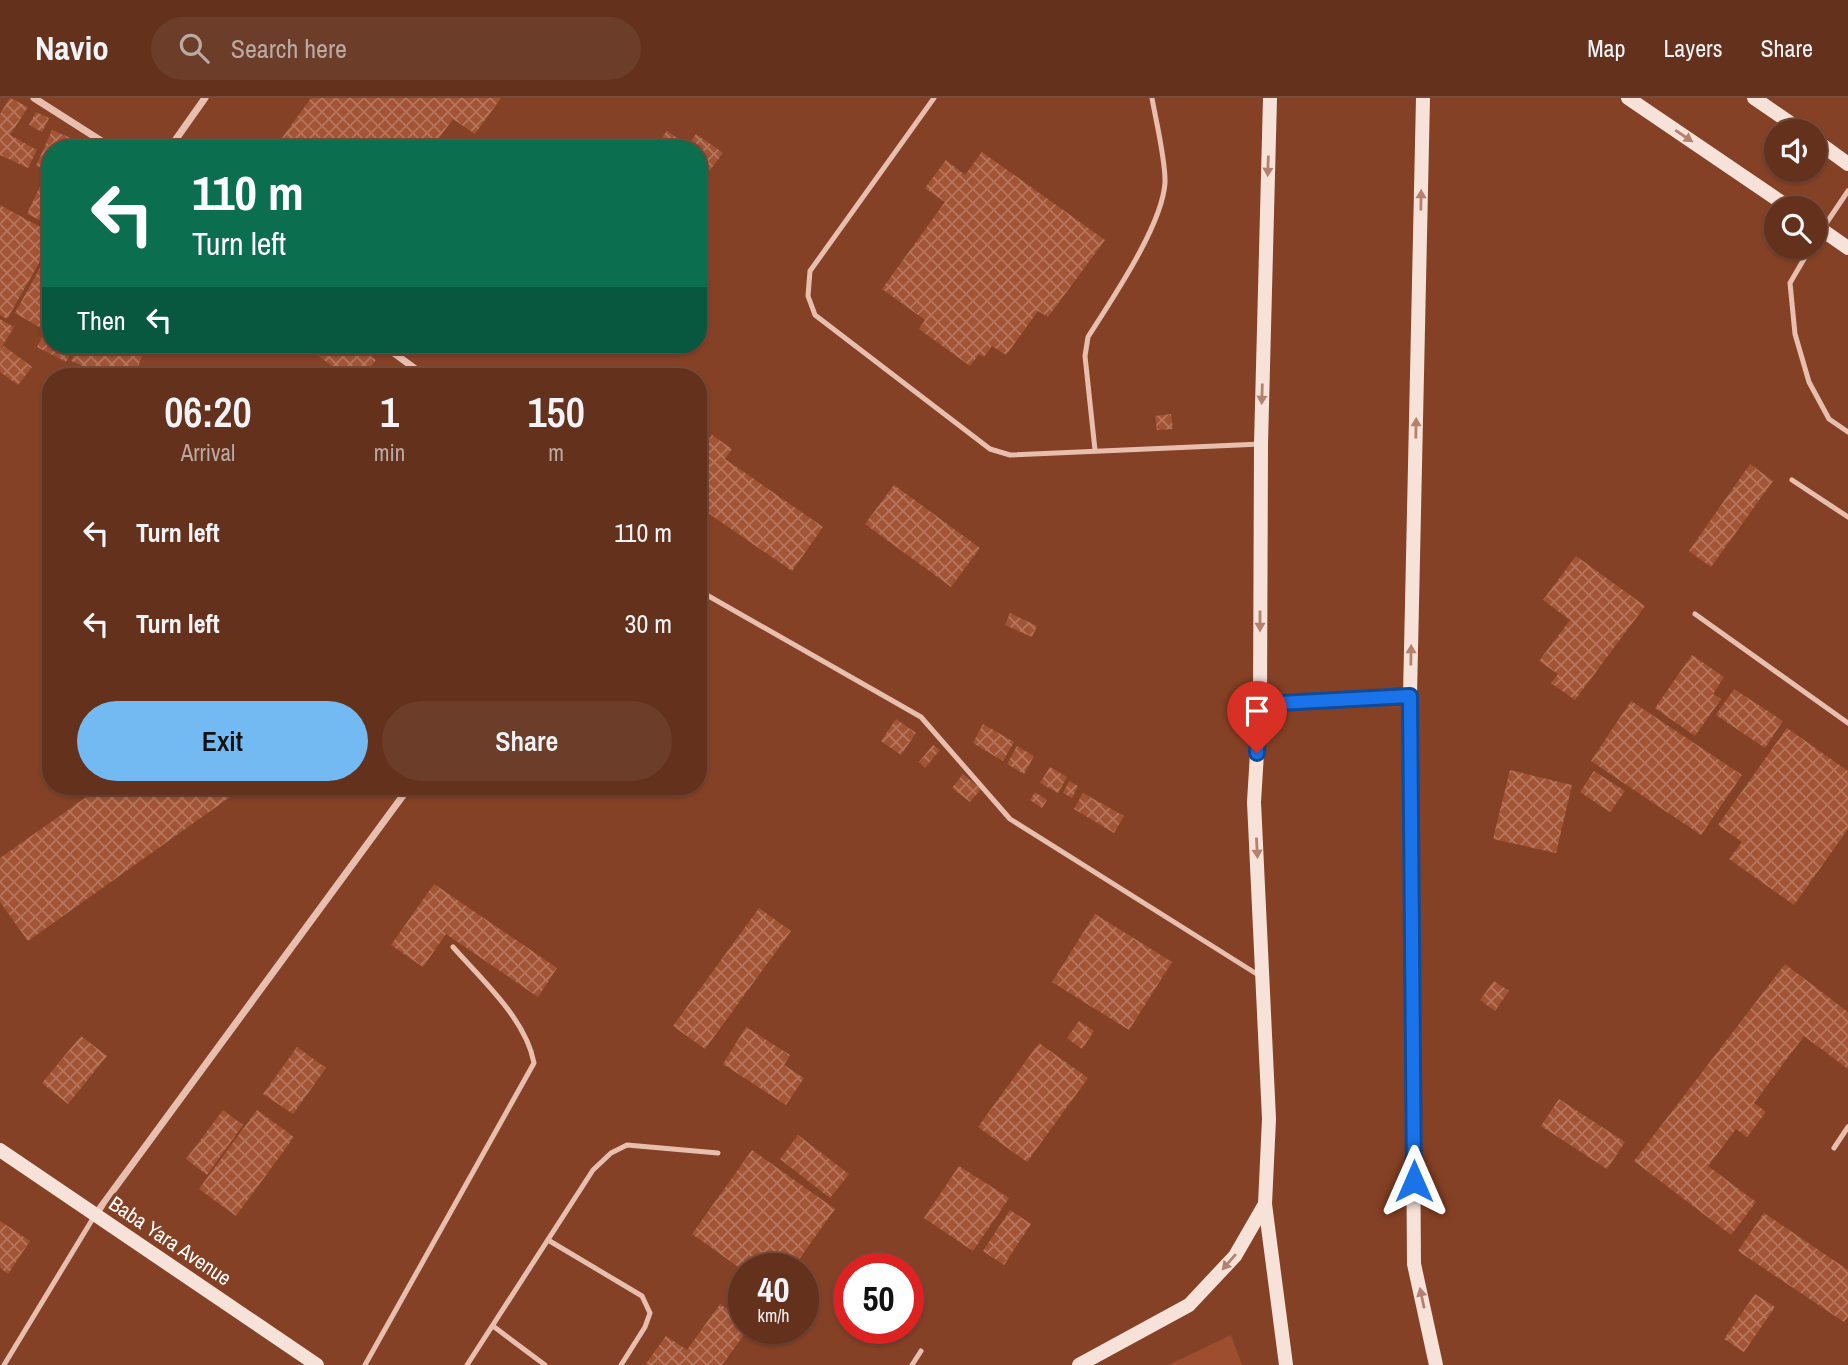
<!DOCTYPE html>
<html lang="en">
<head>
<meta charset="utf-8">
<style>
  body { margin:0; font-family:"Archivo Narrow",sans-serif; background:#6c3d29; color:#f1f3f6; height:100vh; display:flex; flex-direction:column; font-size:26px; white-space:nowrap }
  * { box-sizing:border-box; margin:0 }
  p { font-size:23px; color:#bba9a3 }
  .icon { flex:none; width:38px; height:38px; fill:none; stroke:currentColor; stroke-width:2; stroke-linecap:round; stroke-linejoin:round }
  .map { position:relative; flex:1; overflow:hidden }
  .details { position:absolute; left:42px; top:270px; width:665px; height:427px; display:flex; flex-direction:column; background:#64311c; border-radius:28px; box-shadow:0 2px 5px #0004,0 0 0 2px #784c3b }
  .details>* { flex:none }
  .top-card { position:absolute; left:42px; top:42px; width:665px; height:214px; border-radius:28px; box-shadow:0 2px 5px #0004,0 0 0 2px #784c3b; background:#0b6e4f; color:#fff; overflow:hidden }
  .controls { position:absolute; left:1764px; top:21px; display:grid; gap:14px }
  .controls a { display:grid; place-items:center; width:63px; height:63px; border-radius:50%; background:#64311c; box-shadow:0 2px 5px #0004,0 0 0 2px #784c3b; font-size:35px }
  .speed { position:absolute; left:728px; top:1155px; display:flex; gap:14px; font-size:35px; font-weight:700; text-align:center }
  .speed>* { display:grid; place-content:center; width:91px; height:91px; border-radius:50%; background:#64311c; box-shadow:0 2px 5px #0004,0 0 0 2px #784c3b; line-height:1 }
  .speed small { font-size:18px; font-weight:400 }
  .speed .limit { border:10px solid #d22; background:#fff; color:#111 }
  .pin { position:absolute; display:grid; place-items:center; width:60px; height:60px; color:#fff; margin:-72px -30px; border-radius:50% 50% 50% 0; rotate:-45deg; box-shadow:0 0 7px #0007 }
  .pin .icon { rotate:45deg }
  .me { position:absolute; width:77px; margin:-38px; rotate:0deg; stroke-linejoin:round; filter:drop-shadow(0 0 5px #0008) }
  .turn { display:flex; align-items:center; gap:24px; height:147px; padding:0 35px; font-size:32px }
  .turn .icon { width:91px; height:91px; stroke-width:2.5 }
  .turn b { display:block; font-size:49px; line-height:60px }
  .then { display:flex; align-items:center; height:66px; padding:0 35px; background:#0003; gap:14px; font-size:26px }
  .eta { display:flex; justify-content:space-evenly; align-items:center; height:119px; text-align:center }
  .eta b { font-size:42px; font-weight:600; line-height:49px }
  .action { display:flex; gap:14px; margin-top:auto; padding:14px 35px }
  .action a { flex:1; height:80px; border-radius:42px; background:#73baf2; color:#111; font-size:28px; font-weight:600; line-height:80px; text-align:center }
  .action a+a { background:#6c3d29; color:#f1f3f6 }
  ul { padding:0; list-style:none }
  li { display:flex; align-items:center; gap:21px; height:91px; padding:0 35px }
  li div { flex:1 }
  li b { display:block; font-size:26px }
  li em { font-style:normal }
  header { display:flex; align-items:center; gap:42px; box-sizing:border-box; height:98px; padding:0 35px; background:#64311c; border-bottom:2px solid #784c3b }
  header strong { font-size:33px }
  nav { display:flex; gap:38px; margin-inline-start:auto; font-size:24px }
  .search { width:490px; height:63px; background:#6c3d29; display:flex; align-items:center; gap:18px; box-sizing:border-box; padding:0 24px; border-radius:38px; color:#bba9a3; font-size:26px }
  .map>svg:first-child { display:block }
  .green { fill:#9d4e2f }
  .building { fill:url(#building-cross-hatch) }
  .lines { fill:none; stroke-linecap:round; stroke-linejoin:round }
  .lane { stroke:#e8bfaf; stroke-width:5 }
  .street { stroke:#e8bfaf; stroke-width:7 }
  .secondary { stroke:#f7e2d9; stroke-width:14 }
  .oneway { fill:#b3816d }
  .route-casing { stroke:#114b97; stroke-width:18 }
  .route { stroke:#1a73e8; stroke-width:12 }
  .labels { text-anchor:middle; stroke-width:7; stroke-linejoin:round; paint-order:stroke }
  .street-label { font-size:21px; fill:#fff; stroke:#854125 }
</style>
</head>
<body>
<header>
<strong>Navio</strong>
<div class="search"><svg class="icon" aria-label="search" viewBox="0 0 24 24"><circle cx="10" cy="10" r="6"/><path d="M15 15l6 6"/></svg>Search here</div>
<nav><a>Map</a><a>Layers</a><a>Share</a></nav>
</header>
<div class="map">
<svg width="1848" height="1267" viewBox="0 0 1848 1267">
  <defs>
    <pattern id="building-cross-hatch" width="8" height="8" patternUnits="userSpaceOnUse" patternTransform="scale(1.75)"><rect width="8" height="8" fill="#a25435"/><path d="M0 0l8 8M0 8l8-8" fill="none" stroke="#b5765d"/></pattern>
  </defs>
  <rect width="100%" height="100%" fill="#854125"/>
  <polygon class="green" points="1231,1237 1242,1267 1168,1267"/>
  <g class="building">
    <polygon points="10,0 28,9 10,37 37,52 28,70 0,57 0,16"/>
    <polygon points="311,0 501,0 475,36 453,21 431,51 274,51"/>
    <polygon points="36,14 49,20 42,34 29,27"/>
    <polygon points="52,32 96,51 51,51 51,74 36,68"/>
    <polygon points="667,33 686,46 682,51 676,51 670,46 667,51 660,51 656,48"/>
    <polygon points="696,36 723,55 698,88 698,51 685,51"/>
    <polygon points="982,54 1105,142 1048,219 1038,213 1006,257 992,248 984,259 979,256 970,268 919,231 925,222 882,191 945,104 925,90 946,62 965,77"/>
    <polygon points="46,75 51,77 51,127 27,116"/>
    <polygon points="0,107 51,135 51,144 7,221 0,217"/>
    <polygon points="51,150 51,213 41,230 15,215"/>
    <polygon points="51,220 51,247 75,247 66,264 37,249"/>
    <polygon points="0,221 14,229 0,252"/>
    <polygon points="78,247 147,247 134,278 106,278 71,263"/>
    <polygon points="304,247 356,247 376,262 363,278 345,278"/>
    <polygon points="4,248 32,269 18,287 0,274 0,253"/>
    <polygon points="1171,316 1173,331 1157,332 1155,318"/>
    <polygon points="712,337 732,351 725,361 823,429 792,473 698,408 698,356"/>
    <polygon points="1750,366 1773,383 1711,469 1689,453"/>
    <polygon points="894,387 980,450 951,489 865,426"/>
    <polygon points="1576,458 1645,508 1575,602 1551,585 1558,576 1539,563 1570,522 1543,502"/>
    <polygon points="1010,515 1037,528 1032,539 1005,527"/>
    <polygon points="1692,557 1724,579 1713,596 1721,601 1695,638 1655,610"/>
    <polygon points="1734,591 1783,623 1765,650 1716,617"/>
    <polygon points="1631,603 1742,677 1701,737 1591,663"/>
    <polygon points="896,621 916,635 901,657 881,643"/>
    <polygon points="983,626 1014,644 1003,663 973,645"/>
    <polygon points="1787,630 1848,673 1848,731 1794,807 1729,761 1742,744 1718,727"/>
    <polygon points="933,647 940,652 925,670 919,664"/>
    <polygon points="1017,648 1034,658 1024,676 1007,666"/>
    <polygon points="1050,669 1067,679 1058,695 1040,685"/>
    <polygon points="1510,672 1572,687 1556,755 1493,741"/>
    <polygon points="1594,673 1625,693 1610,714 1580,694"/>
    <polygon points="963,676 981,691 970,704 952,690"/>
    <polygon points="1069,683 1078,688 1072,700 1063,695"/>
    <polygon points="102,688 222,688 230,699 28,843 0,804 0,760"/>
    <polygon points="1035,694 1047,702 1042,710 1030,702"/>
    <polygon points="1083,695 1124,718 1114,735 1074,711"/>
    <polygon points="434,786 557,870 538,899 446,836 423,869 391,847"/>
    <polygon points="759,810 791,833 705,951 673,928"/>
    <polygon points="1095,816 1172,864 1129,932 1052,884"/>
    <polygon points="1785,866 1848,914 1848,971 1804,938 1754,1005 1766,1014 1747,1039 1736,1031 1708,1068 1756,1104 1731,1137 1634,1063"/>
    <polygon points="1494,883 1509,893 1495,913 1480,902"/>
    <polygon points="1079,923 1094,933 1082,951 1067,940"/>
    <polygon points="746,929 790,957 784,967 804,980 786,1007 723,966"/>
    <polygon points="81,938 107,958 68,1006 42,985"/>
    <polygon points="1039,945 1088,980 1027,1064 978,1029"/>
    <polygon points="297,949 326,970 293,1016 263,996"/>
    <polygon points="1559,1001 1625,1044 1607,1071 1541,1028"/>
    <polygon points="223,1012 243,1027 207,1077 186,1061"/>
    <polygon points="257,1012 294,1039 236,1118 199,1091"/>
    <polygon points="798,1037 849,1076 830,1100 780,1061"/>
    <polygon points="752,1052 835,1111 792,1171 744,1171 744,1173 692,1136"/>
    <polygon points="959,1068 1009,1100 973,1153 924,1120"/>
    <polygon points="1010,1112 1031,1126 1004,1167 983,1153"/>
    <polygon points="1764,1115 1848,1172 1848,1219 1844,1224 1738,1153"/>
    <polygon points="0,1123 30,1143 8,1176 0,1170"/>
    <polygon points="1755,1196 1775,1209 1744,1254 1724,1241"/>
    <polygon points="720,1206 744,1223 744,1230 749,1230 722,1267 645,1267 666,1238 687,1252"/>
  </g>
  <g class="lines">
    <g class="lane">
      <polyline points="934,0 810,173 808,198 815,217 990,351 1010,357 1261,346"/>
      <polyline points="1815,142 1848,93"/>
      <polyline points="1811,149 1790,185 1795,236 1809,284 1829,321 1848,334"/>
      <path d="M 1095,352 L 1085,258 L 1088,239 C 1112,201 1162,128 1165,85 C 1166,64 1156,23 1152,0"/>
      <polyline points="1792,382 1848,419"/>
      <polyline points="698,492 921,619 1010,721 1260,878"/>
      <polyline points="1695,516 1848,625"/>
      <polyline points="1834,1050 1848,1029"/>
      <polyline points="548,1142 642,1198 650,1215 645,1229 621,1267"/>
      <polyline points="493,1228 545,1267"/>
      <polyline points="4,1267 95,1117"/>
      <path d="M 365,1267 L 534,965 C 526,921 482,882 453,849"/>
      <polyline points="467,1267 593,1072 611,1055 627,1047 718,1055"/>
      <polyline points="912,1267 921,1253"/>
    </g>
    <g class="street">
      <polyline points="34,0 114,51"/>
      <polyline points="169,51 205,0"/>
      <polyline points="383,247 425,278"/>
      <polyline points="95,1117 410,688"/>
    </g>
    <g class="secondary">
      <polyline points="1270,0 1261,346 1260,606 1254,704 1269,1021 1265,1106 1286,1267"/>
      <polyline points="1423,0 1410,598 1414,1166 1436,1267"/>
      <polyline points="1628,0 1790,110"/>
      <polyline points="1754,0 1802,33"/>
      <polyline points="1815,42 1848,66"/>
      <polyline points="1815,127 1848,150"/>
      <polyline points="1260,606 1410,598"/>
      <polyline points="0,1052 317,1267"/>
      <polyline points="1079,1267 1189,1207 1235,1158 1265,1106"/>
    </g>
  </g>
  <defs><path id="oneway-solid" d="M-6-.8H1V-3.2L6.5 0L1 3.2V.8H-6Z" transform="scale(1.75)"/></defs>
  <g class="oneway">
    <use href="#oneway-solid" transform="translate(1684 38) rotate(34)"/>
    <use href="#oneway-solid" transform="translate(1268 68) rotate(92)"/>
    <use href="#oneway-solid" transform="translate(1421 102) rotate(-89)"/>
    <use href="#oneway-solid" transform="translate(1262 296) rotate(92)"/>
    <use href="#oneway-solid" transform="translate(1416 330) rotate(-89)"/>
    <use href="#oneway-solid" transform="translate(1260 523) rotate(90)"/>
    <use href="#oneway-solid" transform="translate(1411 557) rotate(-89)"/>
    <use href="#oneway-solid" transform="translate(1257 750) rotate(87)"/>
    <use href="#oneway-solid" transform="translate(1229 1164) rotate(131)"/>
    <use href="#oneway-solid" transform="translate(1422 1200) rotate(-102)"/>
  </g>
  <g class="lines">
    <g class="route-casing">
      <polyline id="route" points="1257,655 1259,606 1410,598 1414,1083"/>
    </g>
    <use href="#route" class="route"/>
  </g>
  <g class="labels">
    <g class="street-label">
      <text transform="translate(170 1143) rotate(34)" y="7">Baba Yara Avenue</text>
    </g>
  </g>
</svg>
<div class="controls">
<a><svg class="icon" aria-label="sound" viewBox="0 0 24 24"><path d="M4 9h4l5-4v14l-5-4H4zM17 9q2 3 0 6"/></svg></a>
<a><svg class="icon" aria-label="search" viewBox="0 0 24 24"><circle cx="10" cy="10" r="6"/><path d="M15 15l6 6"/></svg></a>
</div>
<div class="speed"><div>40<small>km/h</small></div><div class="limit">50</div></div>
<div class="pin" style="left:1257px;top:655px;background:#d93025"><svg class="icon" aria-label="arrive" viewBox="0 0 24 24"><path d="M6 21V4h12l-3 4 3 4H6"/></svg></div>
<svg class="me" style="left:1414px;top:1083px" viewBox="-20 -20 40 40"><path d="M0-17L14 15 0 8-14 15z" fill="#1a73e8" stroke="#fff" stroke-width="4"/></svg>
<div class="top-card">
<div class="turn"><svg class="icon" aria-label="left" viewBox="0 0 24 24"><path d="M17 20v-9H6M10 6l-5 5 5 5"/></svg><div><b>110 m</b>Turn left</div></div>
<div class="then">Then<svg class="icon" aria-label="left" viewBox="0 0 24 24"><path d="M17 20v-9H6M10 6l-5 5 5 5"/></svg></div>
</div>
<section class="details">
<div class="eta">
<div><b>06:20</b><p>Arrival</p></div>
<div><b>1</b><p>min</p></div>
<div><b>150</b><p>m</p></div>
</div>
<ul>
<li><svg class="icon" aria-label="left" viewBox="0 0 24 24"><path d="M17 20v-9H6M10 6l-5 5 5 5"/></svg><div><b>Turn left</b></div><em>110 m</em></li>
<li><svg class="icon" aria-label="left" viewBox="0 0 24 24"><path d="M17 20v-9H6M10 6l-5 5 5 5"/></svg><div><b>Turn left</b></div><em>30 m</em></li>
</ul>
<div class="action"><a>Exit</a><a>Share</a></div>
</section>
</div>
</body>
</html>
